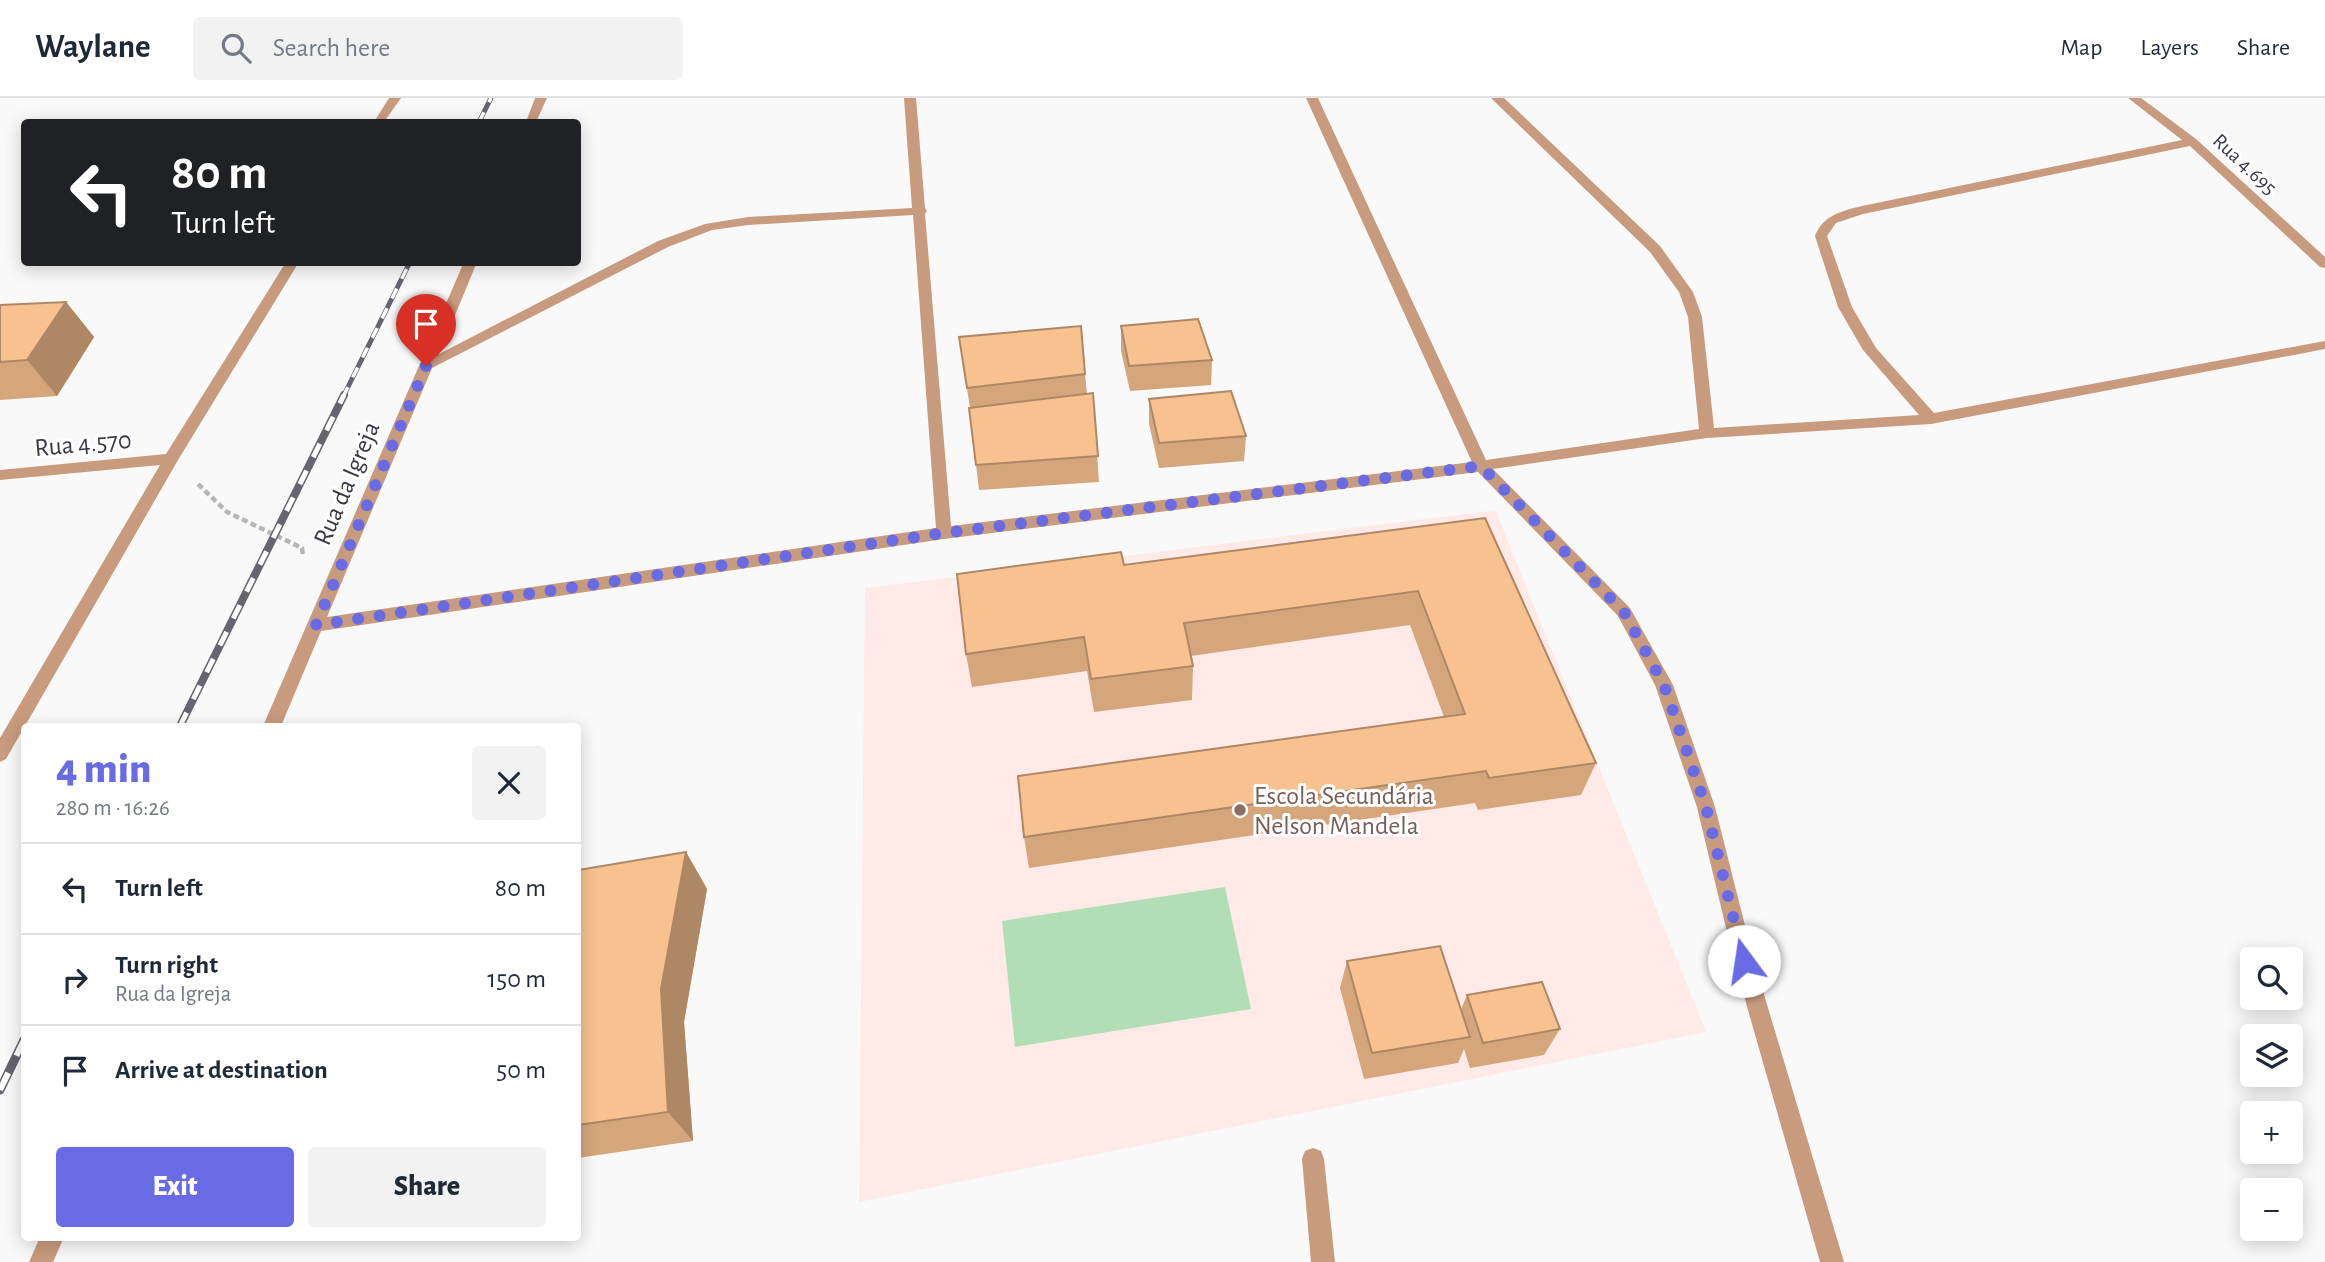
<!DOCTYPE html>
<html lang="en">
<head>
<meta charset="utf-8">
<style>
  body { margin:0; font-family:"Alegreya Sans",sans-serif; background:#f2f2f3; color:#1f2937; height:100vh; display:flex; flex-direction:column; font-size:26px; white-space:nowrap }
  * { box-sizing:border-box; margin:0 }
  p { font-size:23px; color:#747a83 }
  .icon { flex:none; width:38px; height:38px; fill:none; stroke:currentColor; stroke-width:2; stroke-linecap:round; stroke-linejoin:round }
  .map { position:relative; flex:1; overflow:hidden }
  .details { position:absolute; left:21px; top:625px; width:560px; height:518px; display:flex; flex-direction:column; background:#fff; border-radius:7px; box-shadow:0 4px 18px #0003 }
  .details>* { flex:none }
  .hud { position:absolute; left:21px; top:21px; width:560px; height:147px; border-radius:7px; box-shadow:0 4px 18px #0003; background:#202124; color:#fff; overflow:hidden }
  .tools { position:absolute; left:2240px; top:849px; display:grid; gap:14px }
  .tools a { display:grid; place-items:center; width:63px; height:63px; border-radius:7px; background:#fff; box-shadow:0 4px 18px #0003; font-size:35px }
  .pin { position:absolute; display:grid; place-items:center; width:60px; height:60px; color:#fff; margin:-72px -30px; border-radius:50% 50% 50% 0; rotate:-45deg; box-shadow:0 0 7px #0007 }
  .pin .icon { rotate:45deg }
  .me { position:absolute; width:77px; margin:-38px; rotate:346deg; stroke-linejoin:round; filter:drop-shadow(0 0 5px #0008) }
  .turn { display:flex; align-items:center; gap:24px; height:147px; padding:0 35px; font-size:32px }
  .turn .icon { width:91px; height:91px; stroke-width:2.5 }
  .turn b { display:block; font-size:49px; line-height:60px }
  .round { display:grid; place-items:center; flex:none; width:74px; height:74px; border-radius:7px; background:#f2f2f3 }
  .summary { display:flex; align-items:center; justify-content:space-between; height:119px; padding:0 35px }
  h1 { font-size:42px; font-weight:800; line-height:52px; color:#686be4 }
  .cta { display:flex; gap:14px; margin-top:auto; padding:14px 35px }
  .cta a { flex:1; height:80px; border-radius:7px; background:#686be4; color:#fff; font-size:28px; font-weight:800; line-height:80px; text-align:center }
  .cta a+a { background:#f2f2f3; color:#1f2937 }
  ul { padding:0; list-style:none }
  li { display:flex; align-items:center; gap:21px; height:91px; padding:0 35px; border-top:2px solid #e0e1e3 }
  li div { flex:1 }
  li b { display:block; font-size:26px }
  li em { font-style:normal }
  header { display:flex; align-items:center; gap:42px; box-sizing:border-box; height:98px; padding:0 35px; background:#fff; border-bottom:2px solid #e0e1e3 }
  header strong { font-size:33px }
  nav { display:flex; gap:38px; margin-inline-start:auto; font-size:24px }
  .search { width:490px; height:63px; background:#f2f2f3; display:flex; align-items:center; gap:18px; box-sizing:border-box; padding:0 24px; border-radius:7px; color:#747a83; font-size:26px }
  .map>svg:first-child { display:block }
  .education { fill:#ffeae7 }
  .green { fill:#b1deb4 }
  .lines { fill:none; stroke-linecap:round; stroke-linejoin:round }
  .path { stroke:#b6b5ba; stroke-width:4.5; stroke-dasharray:6 3.5; stroke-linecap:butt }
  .street { fill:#c89b7e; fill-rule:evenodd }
  .rail-far2-casing { stroke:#65646f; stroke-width:5 }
  .rail-far1-casing { stroke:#65646f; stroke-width:8 }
  .rail-casing { stroke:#65646f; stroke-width:9 }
  .rail-far2 { stroke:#fff; stroke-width:3.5; stroke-dasharray:11; stroke-linecap:butt }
  .rail-far1 { stroke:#fff; stroke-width:5; stroke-dasharray:15; stroke-linecap:butt }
  .rail { stroke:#fff; stroke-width:6; stroke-dasharray:19; stroke-linecap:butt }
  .wall { fill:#d5a67c }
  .shaded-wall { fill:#ae8765 }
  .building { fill:#f8c190; stroke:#ae8765; stroke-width:2 }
  .route { stroke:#686be4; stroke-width:12; stroke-dasharray:0 21.6 }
  .education-dot { fill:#8d6e63; stroke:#fff; stroke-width:2.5 }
  .labels { text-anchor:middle; stroke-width:6; stroke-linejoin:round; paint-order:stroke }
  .far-street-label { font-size:21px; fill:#3a3846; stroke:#fff }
  .street-label { font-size:26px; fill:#3a3846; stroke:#fff }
  .education-label { font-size:26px; fill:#785e54; stroke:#fff; text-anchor:start }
</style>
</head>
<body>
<header>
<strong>Waylane</strong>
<div class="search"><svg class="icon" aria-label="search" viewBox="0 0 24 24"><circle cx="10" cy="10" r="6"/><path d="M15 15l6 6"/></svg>Search here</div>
<nav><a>Map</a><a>Layers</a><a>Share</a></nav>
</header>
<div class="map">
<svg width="2325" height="1164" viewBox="0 0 2325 1164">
  <rect width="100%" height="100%" fill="#f9f9f9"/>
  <polygon class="education" points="1490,413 1496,414 1706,934 859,1104 865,490"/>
  <polygon class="green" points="1225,789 1251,911 1015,949 1002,823"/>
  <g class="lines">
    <polyline class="path" points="198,386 227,414 302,450 303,458"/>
    <g class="street">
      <polygon points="389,0 401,0 384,24 374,24"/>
      <polygon points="535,0 547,0 536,24 526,24"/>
      <path d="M 904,0 L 916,0 L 925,110 L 927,113 L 925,116 L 951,428 L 1472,364 L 1306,0 L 1318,0 L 1486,362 L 1699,331 L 1688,219 L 1679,194 L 1650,154 L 1491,0 L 1504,0 L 1660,148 L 1693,194 L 1702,219 L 1714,330 L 1919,317 L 1863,252 L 1838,209 L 1815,138 C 1823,117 1842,113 1862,108 L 2182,42 L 2128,0 L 2141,0 L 2196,41 L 2325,159 L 2325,170 L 2320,169 L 2190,48 L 1863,116 L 1836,125 L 1827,138 L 1852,209 L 1876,250 L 1934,315 L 2325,243 L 2325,251 L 1931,326 L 1707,340 L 1493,371 L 1630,510 L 1673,587 L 1715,709 L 1754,863 L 1844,1164 L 1820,1164 L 1734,863 L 1697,709 L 1655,587 L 1618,518 L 1478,374 L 944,441 L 321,533 L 281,628 L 263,628 L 464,164 L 477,164 L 439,256 L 658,143 L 705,126 L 748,119 L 912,110 ZM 913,117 L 936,430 L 327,519 L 432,270 L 668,149 L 712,132 L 748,127 Z"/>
      <polygon points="286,164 299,164 178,362 6,661 0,664 0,640 160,367 0,382 0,372 166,356"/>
      <polygon points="1313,1050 1321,1053 1324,1061 1335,1164 1311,1164 1302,1061 1305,1053"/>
      <polygon points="40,1139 64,1139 53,1164 29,1164"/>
    </g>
    <g class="rail-far2-casing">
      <g id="rail-far2">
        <polyline points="479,24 491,0"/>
        <polyline points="343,299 410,164"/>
      </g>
    </g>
    <g class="rail-far1-casing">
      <polyline id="rail-far1" points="180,628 344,297"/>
    </g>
    <g class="rail-casing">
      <polyline id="rail" points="0,992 24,942"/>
    </g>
    <use href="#rail-far2" class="rail-far2"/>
    <use href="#rail-far1" class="rail-far1"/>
    <use href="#rail" class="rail"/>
  </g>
  <g class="wall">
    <polygon points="66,204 94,239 57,298 0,302 0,207"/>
    <polygon points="1121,228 1212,262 1211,287 1130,293 1121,253"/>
    <polygon points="959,239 1085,276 1087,296 1093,295 1099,384 979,392 976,367 970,310"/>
    <polygon points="1149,301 1246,338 1244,363 1159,370 1149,326"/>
    <polygon points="1485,420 1596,665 1581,697 1478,712 1475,705 1029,770 1024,739 1444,619 1410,527 1191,558 1193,568 1192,602 1094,614 1087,573 972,589 966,556 1124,467"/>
    <polygon points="686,754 707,791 684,924 693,1043 578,1060 578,772"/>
    <polygon points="1347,863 1461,911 1467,897 1560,931 1544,957 1470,970 1464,951 1458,965 1364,981 1340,890"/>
  </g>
  <g class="shaded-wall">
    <polygon points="66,204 94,239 57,298 27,262"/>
    <polygon points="686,754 707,791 684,924 693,1043 668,1014 661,891"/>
  </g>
  <g class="building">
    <polygon points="66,204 27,262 0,264 0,207"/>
    <polygon points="1198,221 1212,262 1129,268 1121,228"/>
    <polygon points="1081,228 1085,276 967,290 959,239"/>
    <polygon points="1231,293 1246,338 1159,345 1149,301"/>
    <polygon points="1093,295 1098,358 976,367 969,310"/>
    <polygon points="1485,420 1596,665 1489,680 1486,673 1024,739 1018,678 1465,616 1418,493 1184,525 1193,568 1091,581 1084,539 966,556 957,476 1121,454 1124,467"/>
    <polygon points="686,754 661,891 668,1014 578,1027 578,772"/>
    <polygon points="1440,848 1470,939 1372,955 1347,863"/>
    <polygon points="1542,884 1560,931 1483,945 1467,897"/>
  </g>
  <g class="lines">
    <polyline class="route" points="426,268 316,527 944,435 1481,368 1624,514 1664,587 1706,709 1744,863"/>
  </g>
  <circle class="education-dot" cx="1240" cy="712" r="7"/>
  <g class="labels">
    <g class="far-street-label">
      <text transform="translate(2245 66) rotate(43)" y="7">Rua 4.695</text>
    </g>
    <g class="street-label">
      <text transform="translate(83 345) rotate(-5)" y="9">Rua 4.570</text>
      <text transform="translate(346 385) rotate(-67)" y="9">Rua da Igreja</text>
    </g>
    <g class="education-label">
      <text x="1254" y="706">Escola Secundária<tspan x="1254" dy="30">Nelson Mandela</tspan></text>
    </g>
  </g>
</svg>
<div class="tools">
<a><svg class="icon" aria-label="search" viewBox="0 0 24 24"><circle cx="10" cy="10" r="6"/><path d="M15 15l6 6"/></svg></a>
<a><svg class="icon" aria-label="layers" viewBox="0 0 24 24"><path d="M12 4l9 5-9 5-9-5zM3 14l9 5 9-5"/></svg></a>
<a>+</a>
<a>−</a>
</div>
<div class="pin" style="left:426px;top:268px;background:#d93025"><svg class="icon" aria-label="arrive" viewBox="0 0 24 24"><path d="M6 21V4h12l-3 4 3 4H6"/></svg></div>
<svg class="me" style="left:1744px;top:863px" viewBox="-20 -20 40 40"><circle r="19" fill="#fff"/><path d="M0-13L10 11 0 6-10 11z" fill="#686be4"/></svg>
<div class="hud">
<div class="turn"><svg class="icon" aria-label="left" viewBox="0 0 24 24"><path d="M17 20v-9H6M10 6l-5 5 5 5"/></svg><div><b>80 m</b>Turn left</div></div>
</div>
<section class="details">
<div class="summary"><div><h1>4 min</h1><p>280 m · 16:26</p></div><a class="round"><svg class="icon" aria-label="close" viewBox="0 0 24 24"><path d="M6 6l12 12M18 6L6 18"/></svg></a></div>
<ul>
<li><svg class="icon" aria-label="left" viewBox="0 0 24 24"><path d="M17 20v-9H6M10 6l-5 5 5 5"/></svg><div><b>Turn left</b></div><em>80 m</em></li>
<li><svg class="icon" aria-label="right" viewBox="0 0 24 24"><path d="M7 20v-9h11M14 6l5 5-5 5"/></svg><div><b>Turn right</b><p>Rua da Igreja</p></div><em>150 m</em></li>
<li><svg class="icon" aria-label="arrive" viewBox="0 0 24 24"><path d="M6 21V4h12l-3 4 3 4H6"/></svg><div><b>Arrive at destination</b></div><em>50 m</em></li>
</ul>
<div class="cta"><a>Exit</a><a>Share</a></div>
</section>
</div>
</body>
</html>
